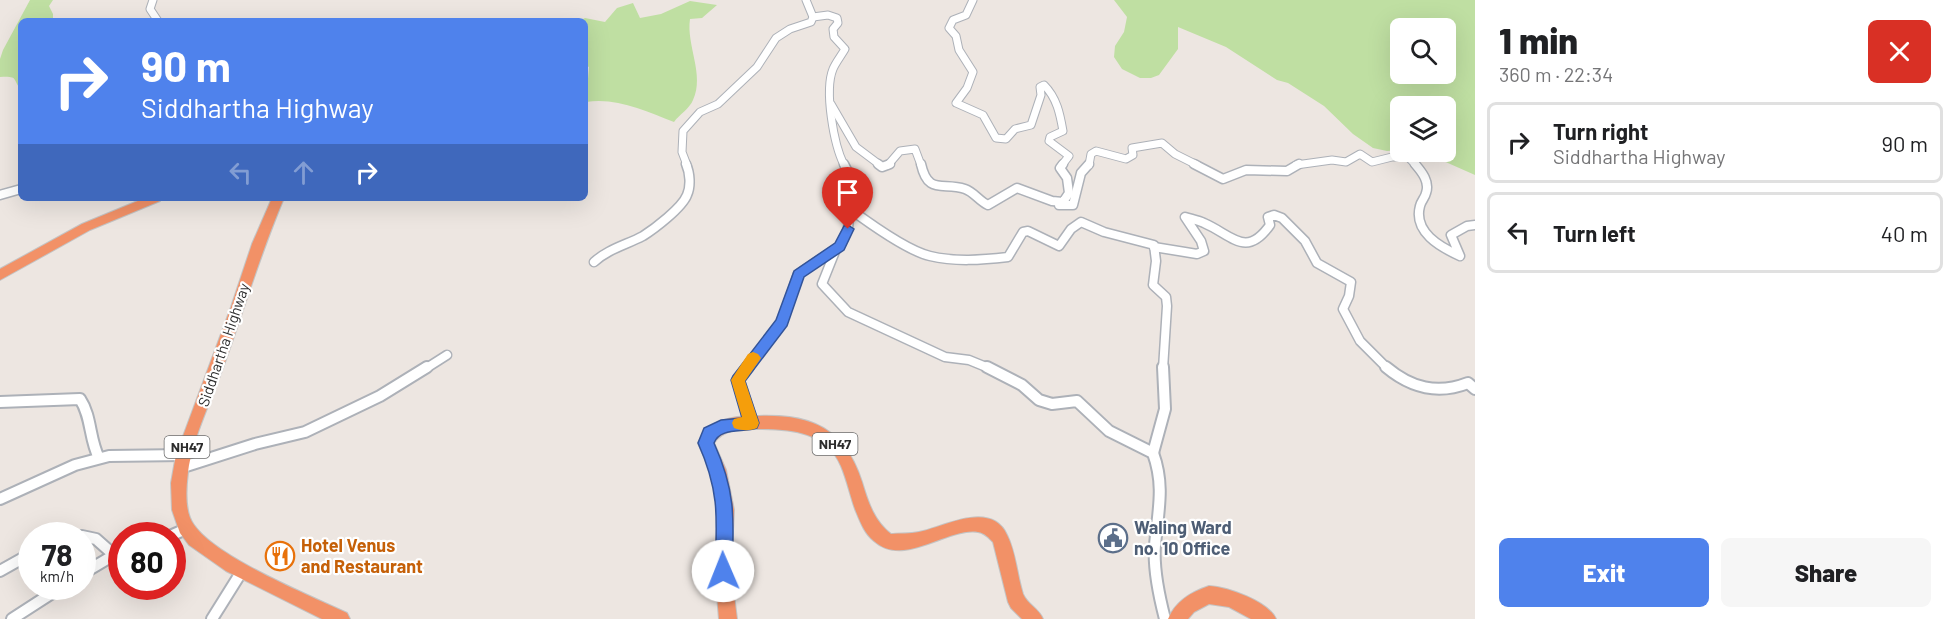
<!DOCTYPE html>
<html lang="en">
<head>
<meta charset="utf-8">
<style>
  body { margin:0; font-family:Barlow,sans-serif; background:#f6f6f6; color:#202124; height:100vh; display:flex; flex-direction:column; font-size:22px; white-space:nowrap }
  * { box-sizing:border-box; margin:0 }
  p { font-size:20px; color:#757577 }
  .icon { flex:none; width:33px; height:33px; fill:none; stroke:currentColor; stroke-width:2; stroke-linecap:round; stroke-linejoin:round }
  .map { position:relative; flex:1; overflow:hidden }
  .panel { display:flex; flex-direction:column; background:#fff; width:480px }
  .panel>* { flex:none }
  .banner { position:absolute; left:18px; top:18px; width:570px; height:183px; border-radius:9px; box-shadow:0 6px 24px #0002; background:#4f82ec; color:#fff; overflow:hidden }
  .tools { position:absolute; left:1390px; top:18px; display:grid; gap:12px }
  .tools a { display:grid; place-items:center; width:66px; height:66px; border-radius:9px; background:#fff; box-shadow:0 6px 24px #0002; font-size:30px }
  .speed { position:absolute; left:18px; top:522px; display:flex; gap:12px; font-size:30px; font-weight:700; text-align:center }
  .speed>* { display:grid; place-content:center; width:78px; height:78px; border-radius:50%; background:#fff; box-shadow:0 6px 24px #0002; line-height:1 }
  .speed small { font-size:15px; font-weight:400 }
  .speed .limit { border:9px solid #d22; background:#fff; color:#111 }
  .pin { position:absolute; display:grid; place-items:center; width:51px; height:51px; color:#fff; margin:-62px -26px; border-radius:50% 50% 50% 0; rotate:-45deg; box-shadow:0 0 6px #0007 }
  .pin .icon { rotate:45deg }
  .me { position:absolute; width:66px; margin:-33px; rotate:359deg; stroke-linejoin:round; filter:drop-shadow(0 0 4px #0008) }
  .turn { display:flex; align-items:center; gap:21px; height:126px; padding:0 24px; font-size:27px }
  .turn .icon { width:78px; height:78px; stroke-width:2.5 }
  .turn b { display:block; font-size:42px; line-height:51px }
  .lanes { display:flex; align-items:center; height:57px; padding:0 24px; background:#0003; justify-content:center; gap:30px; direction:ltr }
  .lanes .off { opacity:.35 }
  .round { display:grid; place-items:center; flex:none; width:63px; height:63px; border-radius:9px; background:#f6f6f6 }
  .summary { display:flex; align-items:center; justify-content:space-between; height:102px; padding:0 24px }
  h1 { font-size:36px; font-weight:800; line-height:45px }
  .action { display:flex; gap:12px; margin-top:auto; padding:12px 24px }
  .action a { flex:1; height:69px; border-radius:9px; background:#4f82ec; color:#fff; font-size:24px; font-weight:800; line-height:69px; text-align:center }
  .action a+a { background:#f6f6f6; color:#202124 }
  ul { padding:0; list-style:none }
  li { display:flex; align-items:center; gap:18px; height:81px; margin:0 12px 9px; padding:0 12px; border:3px solid #e0e0e0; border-radius:9px }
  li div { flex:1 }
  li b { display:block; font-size:22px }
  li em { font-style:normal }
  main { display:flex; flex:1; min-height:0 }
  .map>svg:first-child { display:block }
  .green { fill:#bfdfa2; fill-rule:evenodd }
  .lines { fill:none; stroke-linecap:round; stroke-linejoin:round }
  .minor-far2-casing { stroke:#adb1b8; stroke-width:9 }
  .minor-far1-casing { stroke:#adb1b8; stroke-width:11 }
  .minor-casing { stroke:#adb1b8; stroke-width:14 }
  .highway-casing { stroke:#c4c4c4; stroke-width:2 }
  .minor-far2 { stroke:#fff; stroke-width:7 }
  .minor-far1 { stroke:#fff; stroke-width:8 }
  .minor { stroke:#fff; stroke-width:10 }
  .highway { fill:#f29167; fill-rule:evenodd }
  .route { fill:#4f82ec; stroke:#335499; stroke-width:1.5 }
  .slow { fill:#f59e0b }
  .labels { text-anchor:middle; stroke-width:4.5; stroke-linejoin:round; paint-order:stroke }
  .shield { fill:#fff; stroke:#6c6c6c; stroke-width:1.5 }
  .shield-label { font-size:14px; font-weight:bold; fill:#2d2d2d }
  .street-label { font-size:15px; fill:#2d2d2d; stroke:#fff }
  .near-service-label { font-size:18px; font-weight:bold; fill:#4e5e75; stroke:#fff; text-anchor:start }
  .near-food-label { font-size:18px; font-weight:bold; fill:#c56008; stroke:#fff; text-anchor:start }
</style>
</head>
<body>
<main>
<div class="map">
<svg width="1475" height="619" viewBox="0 0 1475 619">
  <rect width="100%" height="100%" fill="#ede6e1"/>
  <g class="green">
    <path d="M 30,0 L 53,0 L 49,6 L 53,14 L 53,21 L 21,21 L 21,90 C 12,79 19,76 0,77 L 0,59 L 3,50 Z"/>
    <path d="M 1114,0 L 1475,0 L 1475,175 L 1423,152 L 1446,152 L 1446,106 L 1401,106 L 1401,150 L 1387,151 L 1373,148 L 1353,134 L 1324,106 L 1288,83 L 1277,80 L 1226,47 L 1178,27 L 1178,49 L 1159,75 L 1151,78 L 1140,78 L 1122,69 L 1114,57 L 1115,46 L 1124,32 L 1127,17 ZM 1446,28 L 1446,74 L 1401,74 L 1401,28 Z"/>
    <path d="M 690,1 L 717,5 L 702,18 L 690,19 C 686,45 705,75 693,100 C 690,108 679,115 674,122 C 646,111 616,97 586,102 L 589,67 L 585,65 L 585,21 L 579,21 L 585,18 L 605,22 L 617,8 L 633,3 L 640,18 L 661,14 Z"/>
  </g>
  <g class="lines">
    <g class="minor-far2-casing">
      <g id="minor-far2">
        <polyline points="153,0 150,9 158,21"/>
        <path d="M 973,0 L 966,15 L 953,20 L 949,28 L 956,36 L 959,50 L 973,72 L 967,88 L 956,103 L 983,115 L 996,138 L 1006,139 L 1015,129 L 1031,125 L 1041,95 L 1040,87 L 1044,85 C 1057,98 1060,114 1063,131 L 1050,137 L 1049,141 L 1069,156 L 1062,165"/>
        <path d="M 813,17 L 828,15 L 837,18 L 838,23 L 833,29 L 834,37 L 845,49 C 841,56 836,62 833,69 C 824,91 834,145 844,165"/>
        <polyline points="831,104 856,147 880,165"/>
        <polyline points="687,165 682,152 683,131 700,112 718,104 757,67 776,38 790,29 811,22 813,17 806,0"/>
        <polyline points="888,165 900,151 915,149 921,165"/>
        <polyline points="1089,165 1091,154 1096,151 1126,159 1133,155 1132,148 1162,143 1175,154 1197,165"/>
        <polyline points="1296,165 1332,160 1346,162 1360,154 1372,162 1392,157 1408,157 1416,165"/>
      </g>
    </g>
    <g class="minor-far1-casing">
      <g id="minor-far1">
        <polyline points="878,164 882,167 890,164"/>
        <path d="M 921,164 C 928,195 942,182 965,189 C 974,192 979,201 988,205 L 1017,188 L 1052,201 L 1063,202 L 1069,193 L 1067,178 L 1060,168 L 1063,164"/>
        <polyline points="1194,164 1223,179 1246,170 1287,171 1299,164"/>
        <path d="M 1415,164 C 1422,172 1430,182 1426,193 C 1425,198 1421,201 1420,206 C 1413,232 1440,247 1460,256 L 1451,235 L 1467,226 L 1475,225"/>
        <polyline points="0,195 21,189"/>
        <polyline points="1059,205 1073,205 1081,173 1089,164"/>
        <path d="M 850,209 C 869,223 908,251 930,256 C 955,262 982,260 1008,257 L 1023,232 L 1028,231 L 1059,246 L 1071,229 L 1081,222 L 1104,232 L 1154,245 L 1156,261 L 1153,285 L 1166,297 L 1167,306 L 1163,369"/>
        <path d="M 1154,247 L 1197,254 L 1204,251 L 1201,241 L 1185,217 C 1191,219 1198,220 1204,223 C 1232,235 1246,259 1270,225 L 1268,217 L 1274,215 L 1282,218 L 1305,241 L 1317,263 L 1351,282 L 1349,296 L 1343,309 L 1360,341 L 1388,369"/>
        <polyline points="836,249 822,284 848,312 945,357 969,360 991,369"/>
        <path d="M 594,262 C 608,249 626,245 643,236 C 654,229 682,208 687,195 C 691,186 690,173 686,164"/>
        <polyline points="425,369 447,355"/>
        <polyline points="747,369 782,322 798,274 840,246 848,229 852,180 844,164"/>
      </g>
    </g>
    <g class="minor-casing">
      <g id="minor">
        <polyline points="748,367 738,380 752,423"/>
        <path d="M 987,367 L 1022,385 L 1039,400 L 1052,404 L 1077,401 L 1109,431 L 1153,453 C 1165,486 1158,511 1155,545 C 1153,569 1159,596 1165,619"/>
        <path d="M 1386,367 C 1411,388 1437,395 1468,383 L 1475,389"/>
        <path d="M 0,402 L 80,399 C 92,417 89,439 99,458"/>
        <polyline points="1153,453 1165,409 1163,367"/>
        <polyline points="180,468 255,444 305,432 380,396 427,367"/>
        <polyline points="0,499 75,465 109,456 184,455"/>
        <polyline points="82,536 96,539 114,555 122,552"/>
        <polyline points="170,536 186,529"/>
        <polyline points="0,571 32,553"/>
        <polyline points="82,574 114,555"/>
        <polyline points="12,619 63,586"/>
        <polyline points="212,619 242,571"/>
      </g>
    </g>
    <g class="highway-casing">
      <g id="highway">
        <polygon points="145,198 162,198 160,201 90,230 0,280 0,269 82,224"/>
        <path d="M 272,198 L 284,198 C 261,252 244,309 224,365 C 212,399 193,436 188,472 C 186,488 184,512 194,525 C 217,558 309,595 347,613 L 350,619 L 322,619 L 226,571 L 189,545 L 180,533 L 172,510 L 171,483 L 176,455 L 231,307 L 252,244 Z"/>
        <path d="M 737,417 C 798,412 842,418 862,482 C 868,502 874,521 891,534 C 900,533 910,534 919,532 C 944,527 991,500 1007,535 C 1016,553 1017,575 1023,594 C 1027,604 1039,609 1043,619 L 1022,619 L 1011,608 L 1008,602 L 993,542 C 989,538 985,533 978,532 C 948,527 904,568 874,541 C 864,533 860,521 855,509 C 850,495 847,480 841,466 C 827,432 791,429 759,429 C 742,429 724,428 714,443 L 726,470 L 734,510 L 731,571 L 737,619 L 719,619 L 715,571 L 718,510 L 710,470 L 698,443 C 706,426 718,420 737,417 Z"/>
        <path d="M 1209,586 C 1227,587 1268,601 1276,619 L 1251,619 L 1229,607 L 1209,604 L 1194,612 L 1188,619 L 1168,619 C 1176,601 1191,592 1209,586 Z"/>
      </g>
    </g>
    <use href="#minor-far2" class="minor-far2"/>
    <use href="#minor-far1" class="minor-far1"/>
    <use href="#minor" class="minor"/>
    <use href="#highway" class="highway"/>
  </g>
  <path class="route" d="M 848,225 L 854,229 L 844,250 L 804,277 L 787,326 L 745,381 L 759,423 L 757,428 C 743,433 720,427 714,443 C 736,492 734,519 732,571 L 730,577 L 723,579 L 717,577 L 715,571 C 717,519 720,492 698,443 L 704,428 L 721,420 L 742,418 L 731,380 L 733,376 L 776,320 L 794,271 L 835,243 L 844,226 Z"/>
  <path class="slow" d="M 753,352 L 758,354 L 761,358 L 745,381 L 759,423 L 757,428 C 750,431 742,431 734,428 L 732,423 L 734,419 L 742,417 L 731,380 L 748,354 Z"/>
  <defs>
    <g id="civic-ring" transform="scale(1.5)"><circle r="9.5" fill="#fff" stroke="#5c6f8a" stroke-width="1.5"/><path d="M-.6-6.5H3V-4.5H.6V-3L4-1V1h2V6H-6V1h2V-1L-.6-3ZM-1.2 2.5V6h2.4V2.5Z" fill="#5c6f8a"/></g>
    <g id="restaurant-ring" transform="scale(1.5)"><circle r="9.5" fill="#fff" stroke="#e8710a" stroke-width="1.5"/><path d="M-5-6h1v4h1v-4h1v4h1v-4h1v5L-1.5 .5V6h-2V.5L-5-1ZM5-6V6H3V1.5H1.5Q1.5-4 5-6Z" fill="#e8710a"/></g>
  </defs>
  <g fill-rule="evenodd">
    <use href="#civic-ring" x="1113" y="538"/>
    <use href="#restaurant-ring" x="280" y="556"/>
  </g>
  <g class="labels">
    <g class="shield">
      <rect x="812.5" y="433" width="45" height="22" rx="4.5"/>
      <rect x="164.5" y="436" width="45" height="22" rx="4.5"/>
    </g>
    <g class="shield-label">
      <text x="835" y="449">NH47</text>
      <text x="187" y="452">NH47</text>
    </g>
    <g class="street-label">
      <text transform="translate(224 345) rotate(-71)" y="5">Siddhartha Highway</text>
    </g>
    <g class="near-service-label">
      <text x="1134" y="534">Waling Ward<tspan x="1134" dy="21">no. 10 Office</tspan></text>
    </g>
    <g class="near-food-label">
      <text x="301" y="552">Hotel Venus<tspan x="301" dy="21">and Restaurant</tspan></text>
    </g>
  </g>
</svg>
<div class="tools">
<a><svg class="icon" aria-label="search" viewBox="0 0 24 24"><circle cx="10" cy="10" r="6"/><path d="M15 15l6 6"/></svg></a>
<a><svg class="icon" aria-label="layers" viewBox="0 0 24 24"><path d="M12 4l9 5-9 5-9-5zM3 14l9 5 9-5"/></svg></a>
</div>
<div class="speed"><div>78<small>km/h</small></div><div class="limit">80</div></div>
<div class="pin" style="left:848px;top:229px;background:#d93025"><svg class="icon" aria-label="arrive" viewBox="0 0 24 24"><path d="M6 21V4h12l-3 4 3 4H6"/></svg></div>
<svg class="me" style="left:723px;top:571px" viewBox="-20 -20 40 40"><circle r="19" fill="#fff"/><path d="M0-13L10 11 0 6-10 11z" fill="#4f82ec"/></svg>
<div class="banner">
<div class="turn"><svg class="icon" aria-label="right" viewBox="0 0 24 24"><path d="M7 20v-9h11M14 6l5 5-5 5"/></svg><div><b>90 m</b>Siddhartha Highway</div></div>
<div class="lanes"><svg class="icon off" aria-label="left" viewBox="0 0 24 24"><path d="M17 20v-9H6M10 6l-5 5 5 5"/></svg><svg class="icon off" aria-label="ahead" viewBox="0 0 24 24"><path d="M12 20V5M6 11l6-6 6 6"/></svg><svg class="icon" aria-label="right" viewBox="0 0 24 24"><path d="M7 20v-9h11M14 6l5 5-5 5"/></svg></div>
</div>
</div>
<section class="panel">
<div class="summary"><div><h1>1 min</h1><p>360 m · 22:34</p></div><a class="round" style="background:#d93025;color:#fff"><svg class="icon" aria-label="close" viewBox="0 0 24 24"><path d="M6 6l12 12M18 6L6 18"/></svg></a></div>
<ul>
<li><svg class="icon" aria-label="right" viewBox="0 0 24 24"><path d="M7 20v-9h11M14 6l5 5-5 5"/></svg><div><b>Turn right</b><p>Siddhartha Highway</p></div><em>90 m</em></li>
<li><svg class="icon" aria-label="left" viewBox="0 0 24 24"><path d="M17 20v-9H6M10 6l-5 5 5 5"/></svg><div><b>Turn left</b></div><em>40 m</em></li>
</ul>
<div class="action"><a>Exit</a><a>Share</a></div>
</section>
</main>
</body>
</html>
